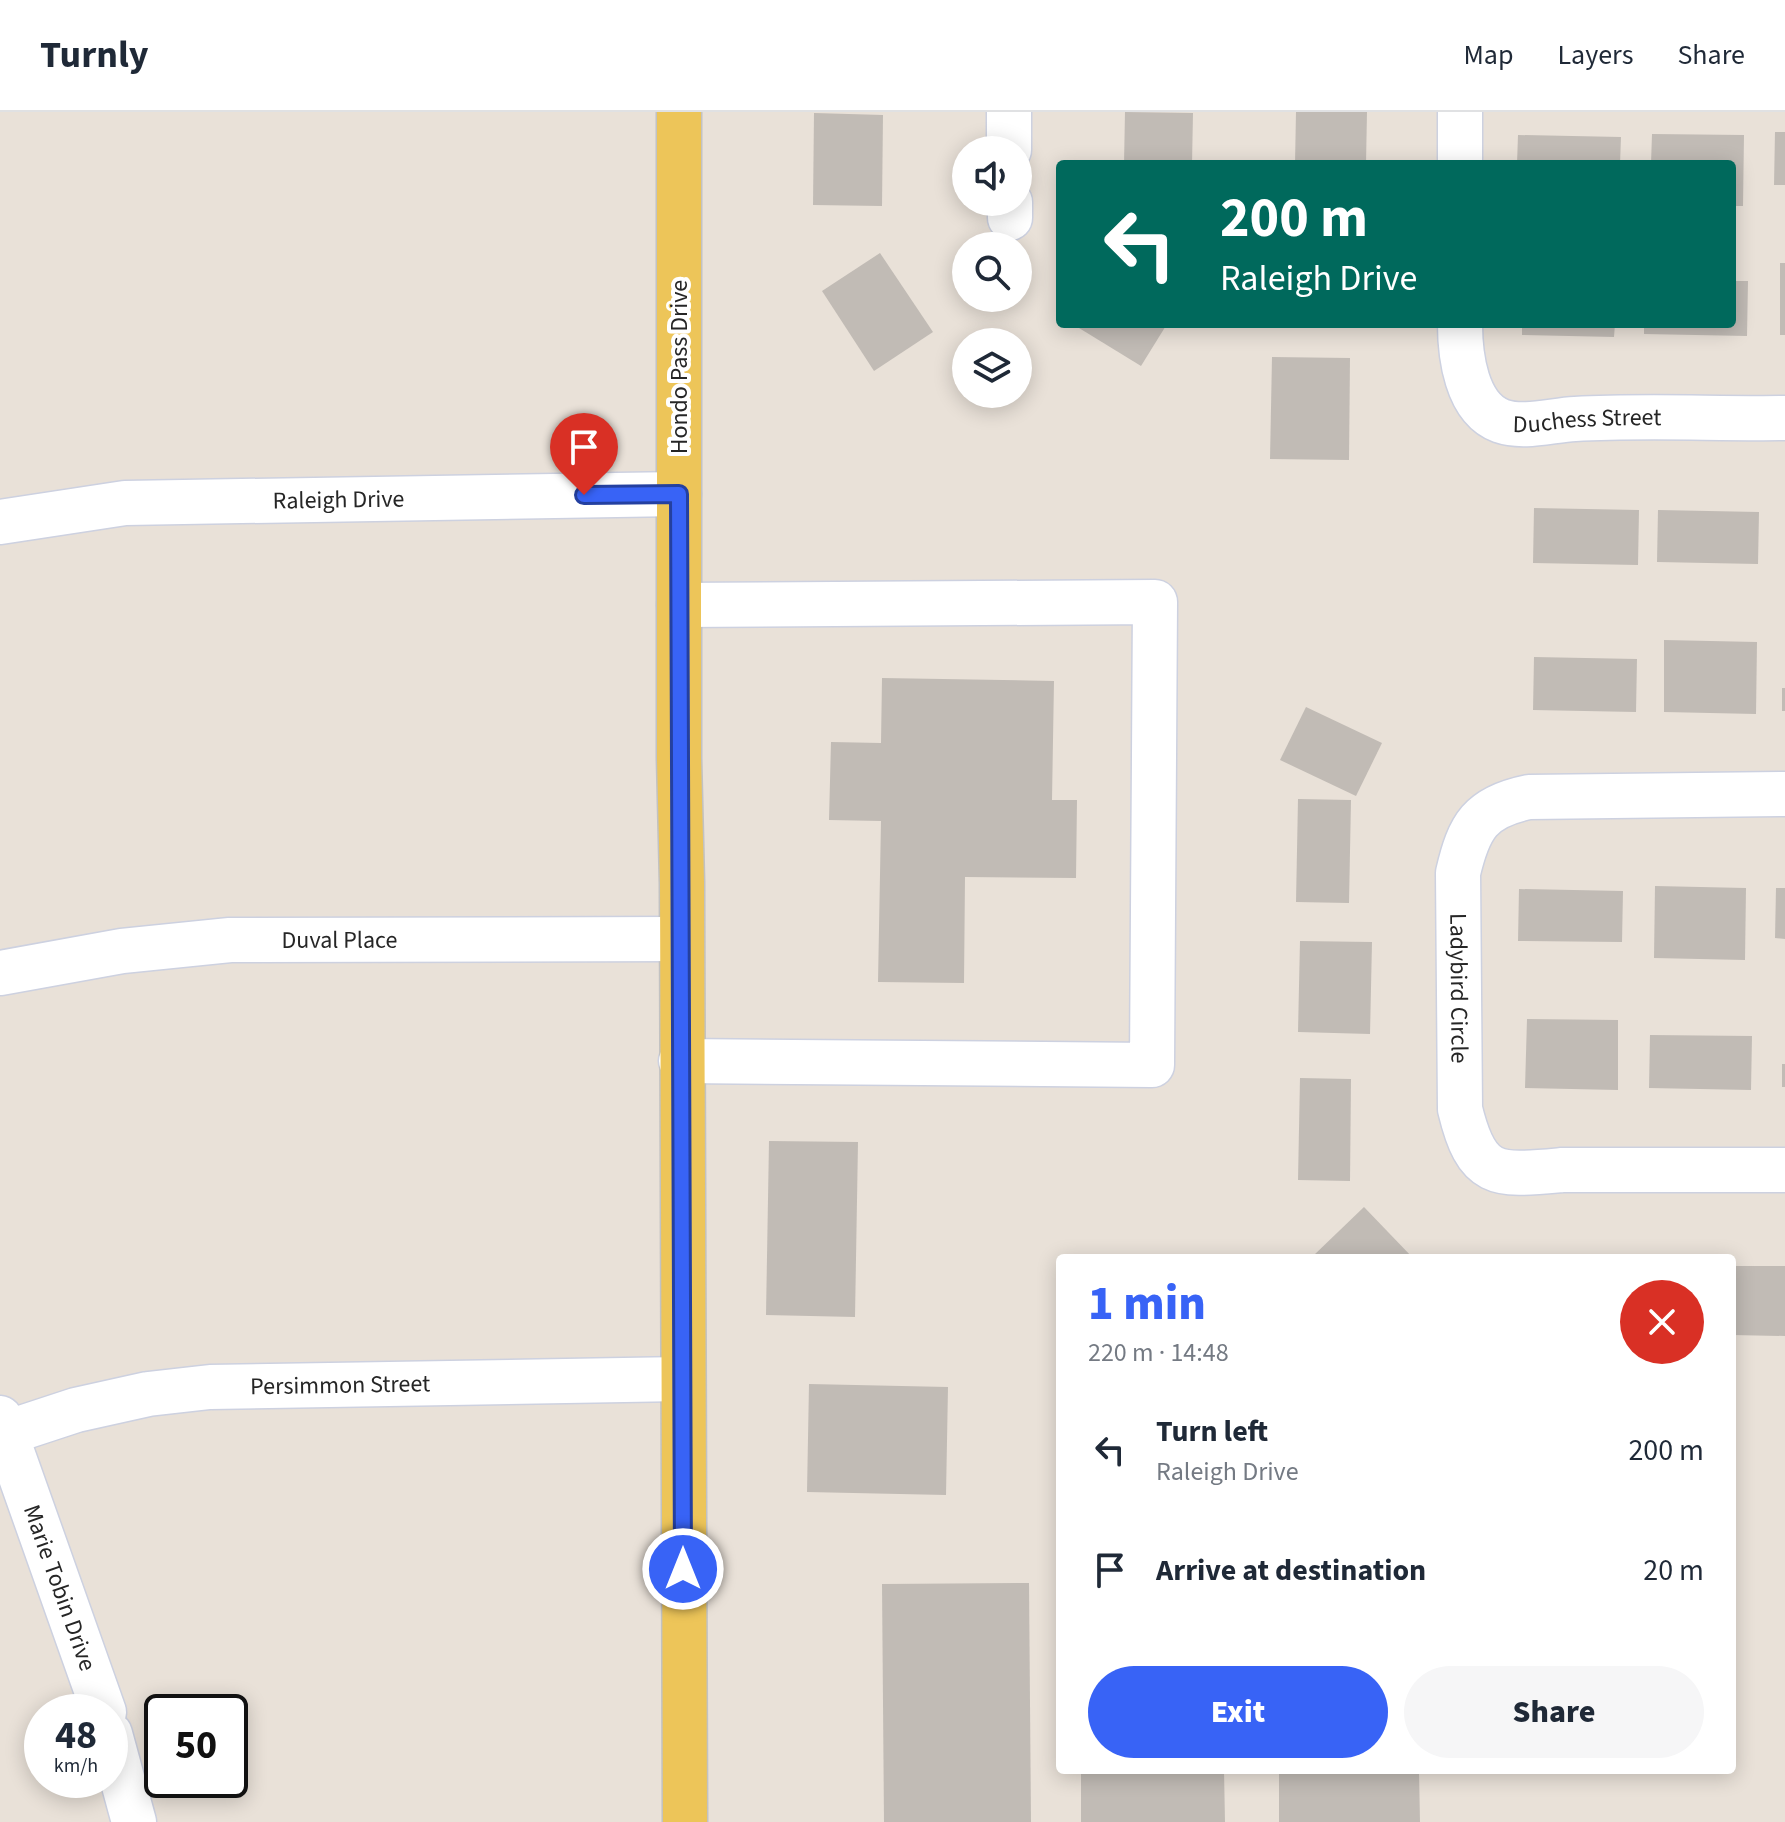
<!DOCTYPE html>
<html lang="en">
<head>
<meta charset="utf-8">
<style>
  body { margin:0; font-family:"Source Sans 3",sans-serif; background:#f6f6f7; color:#1f2937; height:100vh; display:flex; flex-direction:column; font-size:30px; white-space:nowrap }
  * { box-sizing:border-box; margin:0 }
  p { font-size:26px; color:#747a83 }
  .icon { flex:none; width:44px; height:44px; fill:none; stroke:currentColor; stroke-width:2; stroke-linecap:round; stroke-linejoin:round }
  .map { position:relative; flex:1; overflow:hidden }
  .side { position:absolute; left:1056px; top:1142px; width:680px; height:520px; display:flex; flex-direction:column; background:#fff; border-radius:8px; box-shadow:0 4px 20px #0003 }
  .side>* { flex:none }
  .banner { position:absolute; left:1056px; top:48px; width:680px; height:168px; border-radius:8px; box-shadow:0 4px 20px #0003; background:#00695c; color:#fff; overflow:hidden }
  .buttons { position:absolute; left:952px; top:24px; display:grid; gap:16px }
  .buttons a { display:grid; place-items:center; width:80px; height:80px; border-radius:50%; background:#fff; box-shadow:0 4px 20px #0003; font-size:40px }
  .speed { position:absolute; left:24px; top:1582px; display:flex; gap:16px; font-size:40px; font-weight:700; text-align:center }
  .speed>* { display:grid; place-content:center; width:104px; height:104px; border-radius:50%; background:#fff; box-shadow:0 4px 20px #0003; line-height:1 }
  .speed small { font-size:20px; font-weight:400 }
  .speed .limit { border:4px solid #111; border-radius:12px; background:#fff; color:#111 }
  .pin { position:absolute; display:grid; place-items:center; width:68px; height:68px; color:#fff; margin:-82px -34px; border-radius:50% 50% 50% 0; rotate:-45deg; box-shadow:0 0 8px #0007 }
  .pin .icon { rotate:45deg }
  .me { position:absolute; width:88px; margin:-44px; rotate:0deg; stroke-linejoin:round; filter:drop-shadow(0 0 6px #0008) }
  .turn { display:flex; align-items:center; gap:28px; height:168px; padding:0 32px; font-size:36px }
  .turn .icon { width:104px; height:104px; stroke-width:2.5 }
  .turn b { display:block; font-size:56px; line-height:68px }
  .round { display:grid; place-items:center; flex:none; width:84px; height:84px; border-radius:42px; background:#f6f6f7 }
  .headline { display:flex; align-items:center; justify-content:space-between; height:136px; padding:0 32px }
  h1 { font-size:48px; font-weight:800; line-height:60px; color:#3863f6 }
  .button { display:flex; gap:16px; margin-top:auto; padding:16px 32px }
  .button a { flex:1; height:92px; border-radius:48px; background:#3863f6; color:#fff; font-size:32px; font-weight:800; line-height:92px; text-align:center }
  .button a+a { background:#f6f6f7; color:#1f2937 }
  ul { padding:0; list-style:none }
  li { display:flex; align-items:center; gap:24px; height:120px; padding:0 32px }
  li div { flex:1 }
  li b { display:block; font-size:30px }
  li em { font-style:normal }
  header { display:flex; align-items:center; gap:48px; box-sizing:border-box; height:112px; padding:0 40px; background:#fff; border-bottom:2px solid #e0e1e3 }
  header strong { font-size:38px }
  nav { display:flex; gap:44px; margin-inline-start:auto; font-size:28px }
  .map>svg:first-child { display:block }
  .building { fill:#c1bbb5 }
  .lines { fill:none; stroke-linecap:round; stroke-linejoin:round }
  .minor-casing { stroke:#cdd1e0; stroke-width:47 }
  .major-casing { stroke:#c2c2c2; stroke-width:47 }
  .minor { stroke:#fff; stroke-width:44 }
  .major { stroke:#edc559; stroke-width:44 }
  .route-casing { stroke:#2440a0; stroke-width:20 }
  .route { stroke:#3863f6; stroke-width:14 }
  .labels { text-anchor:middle; stroke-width:8; stroke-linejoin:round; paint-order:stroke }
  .street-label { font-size:24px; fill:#262626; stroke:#fff }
</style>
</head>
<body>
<header>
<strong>Turnly</strong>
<nav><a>Map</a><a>Layers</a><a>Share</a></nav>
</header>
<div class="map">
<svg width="1785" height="1710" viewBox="0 0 1785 1710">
  <rect width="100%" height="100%" fill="#e9e1d8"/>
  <g class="building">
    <polygon points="1125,0 1193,1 1192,52 1124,52"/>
    <polygon points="1296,0 1367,0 1366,52 1295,52"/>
    <polygon points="814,1 883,3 882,94 813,93"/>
    <polygon points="1775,20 1785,20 1785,73 1774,73"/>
    <polygon points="1652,22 1744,23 1743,94 1732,94 1732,52 1651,52"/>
    <polygon points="1518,23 1621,25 1620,52 1517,52"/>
    <polygon points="880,141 933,220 874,259 822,179"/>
    <rect x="1780" y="151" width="5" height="72"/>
    <polygon points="1732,169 1748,169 1747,224 1644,222 1644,212 1732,212"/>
    <polygon points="1082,212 1167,212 1141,254 1079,216"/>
    <polygon points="1295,212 1368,212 1368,216 1295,215"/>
    <polygon points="1522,212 1615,212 1614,225 1522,223"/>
    <polygon points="1272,245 1350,246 1349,348 1270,347"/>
    <polygon points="1534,396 1639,398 1638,453 1533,451"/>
    <polygon points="1658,398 1759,400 1758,452 1657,450"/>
    <polygon points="1664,528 1757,530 1756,602 1664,600"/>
    <polygon points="1534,545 1637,547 1636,600 1533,598"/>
    <polygon points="882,566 1054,569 1052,688 1077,688 1076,766 965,765 964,871 878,870 881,709 829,708 831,630 881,631"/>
    <rect x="1782" y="576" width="3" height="23"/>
    <polygon points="1306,595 1382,631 1356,684 1280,648"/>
    <polygon points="1298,687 1351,688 1349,791 1296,790"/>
    <polygon points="1655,774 1746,776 1745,848 1654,846"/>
    <polygon points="1776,776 1785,776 1785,827 1775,826"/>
    <polygon points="1519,777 1623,779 1622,830 1518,829"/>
    <polygon points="1300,829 1372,830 1370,922 1298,920"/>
    <polygon points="1527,907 1618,908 1618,978 1525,976"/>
    <polygon points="1650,923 1752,924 1751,978 1649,976"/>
    <rect x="1782" y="952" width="3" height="23"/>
    <polygon points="1300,966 1351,967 1350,1069 1298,1068"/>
    <polygon points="769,1029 858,1030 855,1205 766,1203"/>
    <polygon points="1364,1095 1413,1146 1314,1146 1313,1144"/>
    <polygon points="1732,1154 1785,1154 1785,1224 1732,1223"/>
    <polygon points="809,1272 948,1275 946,1383 807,1380"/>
    <polygon points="1029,1471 1031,1710 884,1710 882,1472"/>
    <polygon points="1081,1658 1224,1658 1225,1710 1081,1710"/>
    <polygon points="1279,1658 1419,1658 1420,1710 1279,1710"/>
  </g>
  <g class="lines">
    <g class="minor-casing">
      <g id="minor">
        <polyline points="1009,0 1009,38"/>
        <polyline points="1460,0 1460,52"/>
        <polyline points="1010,90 1010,106"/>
        <path id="s1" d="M 1460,212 C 1460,243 1466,296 1501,309 C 1524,317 1552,308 1575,307 C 1645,303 1715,307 1785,306"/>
        <path id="s2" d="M 0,410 L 125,391 L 679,382"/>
        <polyline points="679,493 1155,490 1152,953 681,949"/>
        <path id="s3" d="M 1785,682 L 1529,685 C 1480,695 1469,714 1458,761 L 1460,997 C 1477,1067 1496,1064 1562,1058 L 1785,1058"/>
        <path id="s4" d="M 0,861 L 122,839 L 230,828 L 681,827"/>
        <path id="s5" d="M 0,1306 L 104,1600"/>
        <path id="s6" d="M 6,1321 L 76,1298 L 148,1282 L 210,1275 L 682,1267"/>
        <polyline points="110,1622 134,1710"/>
      </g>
    </g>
    <g class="major-casing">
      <polyline id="major" points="679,0 679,646 682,771 685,1710"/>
    </g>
    <use href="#minor" class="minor"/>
    <use href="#major" class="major"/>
  </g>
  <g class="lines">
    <g class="route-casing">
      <polyline id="route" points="584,383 679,382 683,1457"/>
    </g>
    <use href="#route" class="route"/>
  </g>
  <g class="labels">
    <g class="street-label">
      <text transform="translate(679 255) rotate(-90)" y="8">Hondo Pass Drive</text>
      <text dy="8" stroke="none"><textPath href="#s1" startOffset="198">Duchess Street</textPath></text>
      <text dy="8" stroke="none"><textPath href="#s2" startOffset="340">Raleigh Drive</textPath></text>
      <text dy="8" stroke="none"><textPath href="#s4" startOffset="342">Duval Place</textPath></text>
      <text dy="8" stroke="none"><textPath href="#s3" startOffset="484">Ladybird Circle</textPath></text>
      <text dy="8" stroke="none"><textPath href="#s6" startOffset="340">Persimmon Street</textPath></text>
      <text dy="8" stroke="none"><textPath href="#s5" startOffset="180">Marie Tobin Drive</textPath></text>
    </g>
  </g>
</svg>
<div class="buttons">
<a><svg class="icon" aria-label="sound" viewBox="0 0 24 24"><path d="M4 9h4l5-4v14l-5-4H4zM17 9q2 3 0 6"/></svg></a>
<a><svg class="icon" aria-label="search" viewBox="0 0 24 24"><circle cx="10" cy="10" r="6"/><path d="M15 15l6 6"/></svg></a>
<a><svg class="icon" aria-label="layers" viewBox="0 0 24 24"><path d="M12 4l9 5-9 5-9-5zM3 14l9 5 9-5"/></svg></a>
</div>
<div class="speed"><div>48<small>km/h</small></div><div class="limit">50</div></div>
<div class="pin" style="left:584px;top:383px;background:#d93025"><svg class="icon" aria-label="arrive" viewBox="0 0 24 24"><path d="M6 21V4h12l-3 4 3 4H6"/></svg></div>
<svg class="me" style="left:683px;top:1457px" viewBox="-20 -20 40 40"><circle r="17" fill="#3863f6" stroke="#fff" stroke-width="3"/><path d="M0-11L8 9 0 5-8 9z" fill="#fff"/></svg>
<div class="banner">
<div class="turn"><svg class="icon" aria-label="left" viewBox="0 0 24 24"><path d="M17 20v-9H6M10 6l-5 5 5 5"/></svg><div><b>200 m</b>Raleigh Drive</div></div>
</div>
<section class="side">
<div class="headline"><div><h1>1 min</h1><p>220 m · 14:48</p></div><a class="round" style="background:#d93025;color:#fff"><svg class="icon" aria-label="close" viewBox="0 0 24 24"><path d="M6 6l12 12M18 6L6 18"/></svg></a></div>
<ul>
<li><svg class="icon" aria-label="left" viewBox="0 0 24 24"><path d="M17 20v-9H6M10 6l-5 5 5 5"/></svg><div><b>Turn left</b><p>Raleigh Drive</p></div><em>200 m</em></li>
<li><svg class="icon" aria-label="arrive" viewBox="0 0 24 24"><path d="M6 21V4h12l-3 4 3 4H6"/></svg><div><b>Arrive at destination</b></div><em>20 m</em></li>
</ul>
<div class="button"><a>Exit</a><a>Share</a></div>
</section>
</div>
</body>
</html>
